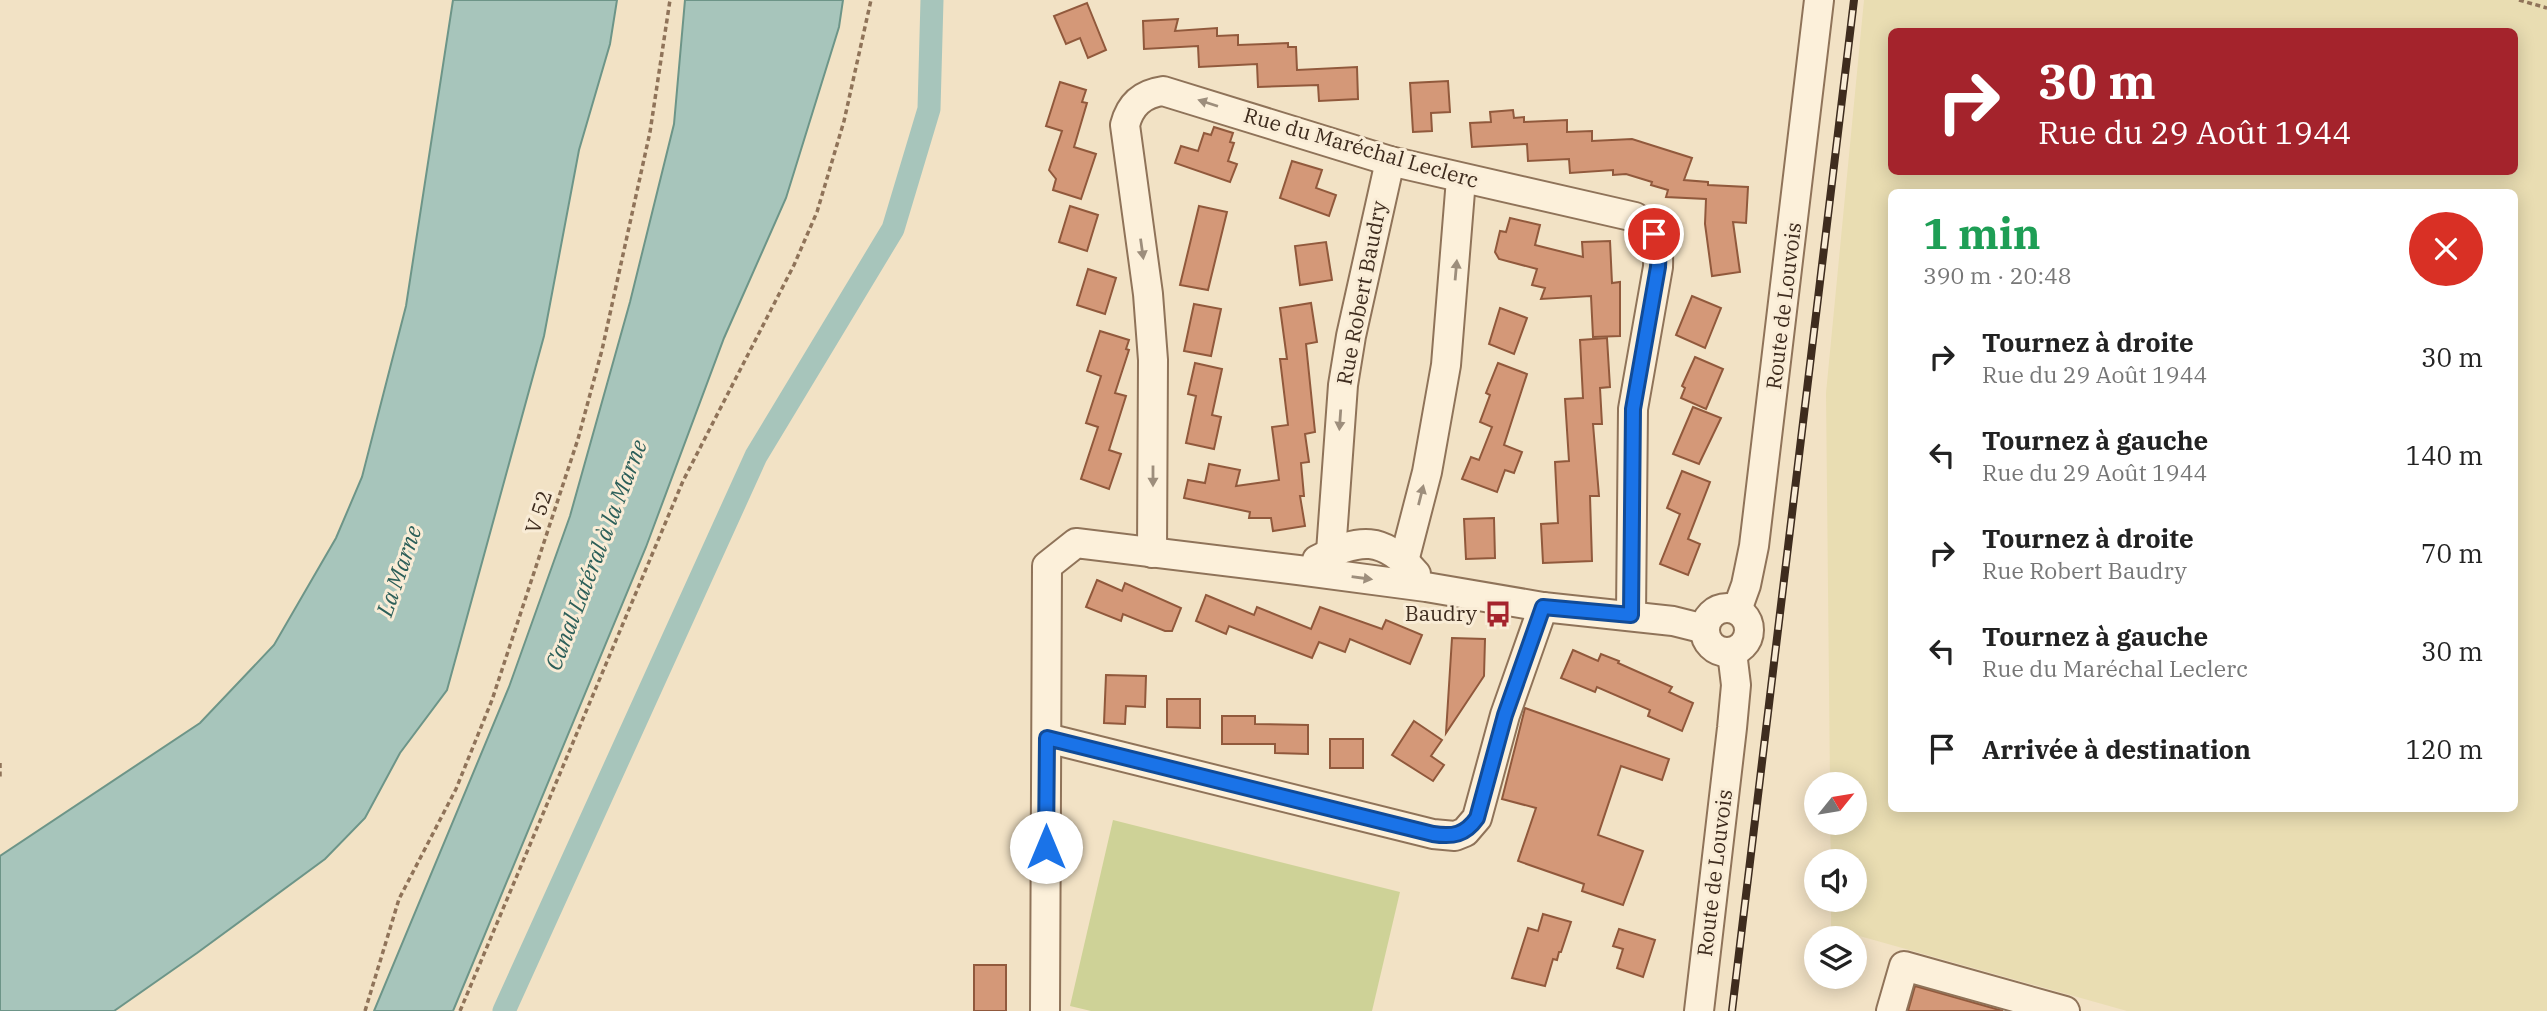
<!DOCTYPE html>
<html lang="fr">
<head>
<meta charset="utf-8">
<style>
  body { margin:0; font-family:"IBM Plex Serif",serif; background:#f6f6f6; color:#222; height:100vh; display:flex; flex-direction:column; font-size:26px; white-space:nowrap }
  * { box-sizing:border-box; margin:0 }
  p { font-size:23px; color:#767676 }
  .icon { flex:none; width:38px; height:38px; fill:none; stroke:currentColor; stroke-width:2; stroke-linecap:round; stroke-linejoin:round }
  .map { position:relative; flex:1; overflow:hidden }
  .details { position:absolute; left:1888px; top:189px; width:630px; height:623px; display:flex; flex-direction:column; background:#fff; border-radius:10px; box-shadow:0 4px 18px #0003 }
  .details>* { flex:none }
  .top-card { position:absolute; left:1888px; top:28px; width:630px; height:147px; border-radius:10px; box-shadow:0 4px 18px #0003; background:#a4232c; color:#fff; overflow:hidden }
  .needle { width:46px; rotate:60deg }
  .fabs { position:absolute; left:1804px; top:772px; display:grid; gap:14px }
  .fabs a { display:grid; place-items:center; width:63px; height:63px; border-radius:50%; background:#fff; box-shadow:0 4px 18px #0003; font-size:35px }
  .pin { position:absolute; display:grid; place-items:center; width:60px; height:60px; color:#fff; margin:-30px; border:4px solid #fff; border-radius:50%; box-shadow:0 2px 7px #0007 }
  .me { position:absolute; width:77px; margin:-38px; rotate:0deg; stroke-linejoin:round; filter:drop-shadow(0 0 5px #0008) }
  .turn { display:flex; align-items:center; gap:24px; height:147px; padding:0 35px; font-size:32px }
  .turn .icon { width:91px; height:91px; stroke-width:2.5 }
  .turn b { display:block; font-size:49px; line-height:60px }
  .round { display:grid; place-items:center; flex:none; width:74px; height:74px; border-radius:37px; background:#f6f6f6 }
  .headline { display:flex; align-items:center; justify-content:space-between; height:119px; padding:0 35px }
  h1 { font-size:42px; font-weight:800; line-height:52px; color:#1e9e55 }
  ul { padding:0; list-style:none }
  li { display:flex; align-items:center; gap:21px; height:98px; padding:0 35px }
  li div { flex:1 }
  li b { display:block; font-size:26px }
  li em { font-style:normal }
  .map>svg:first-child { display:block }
  .farmland { fill:#e9ddb2; fill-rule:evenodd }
  .green { fill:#ced297 }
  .water { fill:#a7c5bb; stroke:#6d9588; stroke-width:2 }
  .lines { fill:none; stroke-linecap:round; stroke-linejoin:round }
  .canal { stroke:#a7c5bb; stroke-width:23 }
  .building { fill:#d49878; stroke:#91593c; stroke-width:2 }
  .minor-casing { stroke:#8f7359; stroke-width:32 }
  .path { stroke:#8f7359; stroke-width:3.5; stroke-dasharray:5 3.5; stroke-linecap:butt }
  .minor { stroke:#fcf0da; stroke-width:28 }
  .rail-casing { stroke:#3e2c1e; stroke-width:8 }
  .rail { stroke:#f9ecd6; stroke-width:5; stroke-dasharray:16; stroke-linecap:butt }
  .oneway { fill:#9d8e7c }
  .route-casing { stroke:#114b97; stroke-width:18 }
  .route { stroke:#1a73e8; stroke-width:12 }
  .labels { text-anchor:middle; stroke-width:6; stroke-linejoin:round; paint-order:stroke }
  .street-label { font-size:21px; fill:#3e2c1e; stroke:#f9ecd6 }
  .poi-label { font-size:21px; fill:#3e2c1e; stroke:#f9ecd6; text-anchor:end }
  .water-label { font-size:23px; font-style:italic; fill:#2c5f59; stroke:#f9ecd6 }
</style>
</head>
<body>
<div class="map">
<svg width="2547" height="1011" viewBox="0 0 2547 1011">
  <rect width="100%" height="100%" fill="#f2e2c5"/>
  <path class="farmland" d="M 1864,0 L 2547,0 L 2547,1011 L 2127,1011 L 1831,928 L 1831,900 L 1855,900 L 1855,861 L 1831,861 L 1830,823 L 1855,822 L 1855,784 L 1830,784 L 1826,393 ZM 1892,32 L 2515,32 L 2515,172 L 1892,172 ZM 1892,192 L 2515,192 L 2515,808 L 1892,808 Z"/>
  <polygon class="green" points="1113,820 1400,892 1372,1011 1091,1011 1070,1006"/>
  <g class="water">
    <polygon points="453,0 617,0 610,44 579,150 544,336 447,690 400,753 365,818 325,859 197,953 114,1011 0,1011 0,856 200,723 274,645 336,538 362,477 406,306"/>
    <polygon points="685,0 843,0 839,27 786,198 724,338 646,547 453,1011 374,1011 509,687 570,516 630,302 674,124"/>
  </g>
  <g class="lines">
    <polyline class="canal" points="504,1011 756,456 893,229 929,109 932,0"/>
  </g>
  <g class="building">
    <polygon points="1087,3 1106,50 1088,58 1080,38 1066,44 1054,16"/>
    <polygon points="1178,19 1175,31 1217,28 1217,36 1238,35 1238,45 1288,43 1288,47 1296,47 1297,70 1357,67 1358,99 1319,101 1318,85 1258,87 1257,64 1199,67 1198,46 1144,49 1143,21"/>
    <polygon points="1448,81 1450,112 1431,113 1432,131 1413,132 1410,83"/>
    <polygon points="1060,82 1086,90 1082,102 1087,103 1074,147 1096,154 1081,199 1053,190 1056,179 1049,170 1062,131 1046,126"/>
    <polygon points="1513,110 1514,118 1524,117 1524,122 1567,120 1567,132 1592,131 1592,141 1632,139 1692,158 1684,180 1708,182 1708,185 1748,187 1746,223 1733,222 1740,272 1712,276 1705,224 1706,199 1666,197 1668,190 1651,185 1652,182 1626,174 1613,175 1613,170 1570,173 1569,159 1528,161 1527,144 1472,147 1470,123 1491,122 1490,112"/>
    <polygon points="1214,127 1233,133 1230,142 1234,143 1228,161 1237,164 1230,182 1175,163 1181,146 1198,151 1204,133 1211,135"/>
    <polygon points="1292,161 1322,170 1316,188 1336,195 1329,216 1280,198"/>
    <polygon points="1070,206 1098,215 1087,251 1059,242"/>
    <polygon points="1199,206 1227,212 1208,290 1180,285"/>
    <polygon points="1510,218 1540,225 1535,245 1583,257 1582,242 1610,241 1612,283 1620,282 1620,336 1593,337 1591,296 1541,299 1545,288 1532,285 1537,269 1499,259 1495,252 1500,231 1506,232"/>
    <polygon points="1326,242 1332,280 1300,285 1295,246"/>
    <polygon points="1088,269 1116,278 1105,314 1077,305"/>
    <polygon points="1692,296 1721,308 1705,348 1676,335"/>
    <polygon points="1311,303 1317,342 1306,344 1315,432 1305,434 1309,462 1301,463 1304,496 1300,496 1305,526 1273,531 1271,518 1249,518 1250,512 1184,498 1188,480 1205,483 1209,464 1240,470 1236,486 1279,480 1272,427 1288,425 1280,359 1287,359 1280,308"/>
    <polygon points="1194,304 1221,309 1211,356 1184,351"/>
    <polygon points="1500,308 1527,318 1514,354 1489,344"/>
    <polygon points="1100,331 1129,340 1126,349 1129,350 1115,393 1126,396 1109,450 1121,454 1109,489 1081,479 1098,427 1086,423 1101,376 1087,371"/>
    <polygon points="1607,338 1610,387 1600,388 1602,424 1593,424 1599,496 1590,496 1592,561 1543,563 1541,524 1558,523 1555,462 1569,461 1565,399 1583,398 1580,340"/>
    <polygon points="1695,357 1723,369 1706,409 1681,398 1685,388 1682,386"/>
    <polygon points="1195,363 1222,369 1212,415 1221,417 1214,449 1186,443 1196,396 1188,394"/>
    <polygon points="1498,363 1527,374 1504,445 1522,452 1514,473 1505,470 1497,492 1462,479 1471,457 1479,460 1492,427 1480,422 1490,395 1486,393"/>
    <polygon points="1693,407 1721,418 1699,464 1673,454"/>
    <polygon points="1682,471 1710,482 1688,539 1700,544 1688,575 1660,564 1680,514 1667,508"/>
    <polygon points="1494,518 1495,558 1466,559 1464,519"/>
    <polygon points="1097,580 1122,591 1125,583 1181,608 1172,631 1165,631 1123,614 1121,621 1086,607"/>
    <polygon points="1206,595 1254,615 1257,607 1311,629 1320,607 1382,629 1386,620 1422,635 1410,664 1350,639 1345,652 1319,642 1312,658 1229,626 1226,634 1196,621"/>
    <polygon points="1452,638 1485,639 1484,676 1446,733"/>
    <polygon points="1573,650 1598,661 1601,654 1619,661 1618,663 1672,687 1669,692 1693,703 1682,731 1648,716 1650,710 1597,687 1595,692 1561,678"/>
    <polygon points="1106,675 1146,676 1145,707 1126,706 1125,724 1104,723"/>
    <polygon points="1167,699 1200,699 1200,728 1167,727"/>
    <polygon points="1525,708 1669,759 1662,780 1621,766 1598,835 1643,851 1623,905 1582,891 1584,884 1518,861 1536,808 1502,799"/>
    <polygon points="1222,716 1255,716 1255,724 1308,725 1308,754 1275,753 1275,744 1222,744"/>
    <polygon points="1414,721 1442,740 1431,756 1444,765 1433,781 1392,755"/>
    <rect x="1330" y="739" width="33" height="29"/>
    <polygon points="1543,914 1571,922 1561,952 1559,952 1557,960 1553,959 1545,986 1512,978 1528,928 1538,931"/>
    <polygon points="1619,929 1655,940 1643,977 1617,968 1623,949 1613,946"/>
    <rect x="974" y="965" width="32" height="46"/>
    <polygon points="1915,986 2003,1011 1908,1011"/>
  </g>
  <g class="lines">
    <g class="minor-casing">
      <g id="minor">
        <polyline points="1331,552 1343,385 1351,336 1390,161"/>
        <path d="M 1152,553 L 1153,360 L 1148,294 L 1125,125 C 1130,105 1142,94 1163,91 L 1390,161 L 1635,217 C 1656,231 1659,244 1658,267 L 1633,409 L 1631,615"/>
        <path d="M 1317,560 C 1359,538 1383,535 1416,574"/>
        <polyline points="1404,561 1427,472 1446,365 1461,179"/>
        <circle cx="1727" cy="630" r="22"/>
        <polyline points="1737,610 1746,585 1754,546 1819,0"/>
        <polyline points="1047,738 1433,834 1455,836 1465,832 1477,818 1505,715 1543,607"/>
        <polyline points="1045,1011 1047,566 1076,543 1298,570 1426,587 1543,607 1673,621 1705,629"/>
        <polyline points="1699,1011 1732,728 1736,685 1732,652"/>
        <polyline points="1891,1011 1904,966 2065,1011"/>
      </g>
    </g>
    <g class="path">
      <polyline points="2519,0 2547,8"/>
      <polyline points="0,763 0,780"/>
      <polyline points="365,1011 399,899 456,789 492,700 578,439 602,350 650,132 670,0"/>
      <polyline points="460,1011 683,481 794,265 817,212 844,121 871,0"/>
    </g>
    <use href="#minor" class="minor"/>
    <g class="rail-casing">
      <polyline id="rail" points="1732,1011 1854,0"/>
    </g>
    <use href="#rail" class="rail"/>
  </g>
  <defs><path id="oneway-solid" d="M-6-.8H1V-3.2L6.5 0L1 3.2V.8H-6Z" transform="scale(1.75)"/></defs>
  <g class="oneway">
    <use href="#oneway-solid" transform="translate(1208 103) rotate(-162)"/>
    <use href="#oneway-solid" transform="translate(1142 249) rotate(82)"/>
    <use href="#oneway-solid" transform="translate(1456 270) rotate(-85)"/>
    <use href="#oneway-solid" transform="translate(1340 420) rotate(94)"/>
    <use href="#oneway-solid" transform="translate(1153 476) rotate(90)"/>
    <use href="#oneway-solid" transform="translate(1421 495) rotate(-76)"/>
    <use href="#oneway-solid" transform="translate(1362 578) rotate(8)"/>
  </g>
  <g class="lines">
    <g class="route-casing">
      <path id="route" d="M 1046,847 L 1047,738 L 1433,834 C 1453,837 1465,835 1477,818 L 1505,715 L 1543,607 L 1631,615 L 1633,409 L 1658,267 L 1659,246 L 1654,234"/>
    </g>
    <use href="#route" class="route"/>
  </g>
  <defs>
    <g id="bus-bare" transform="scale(2.1)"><path d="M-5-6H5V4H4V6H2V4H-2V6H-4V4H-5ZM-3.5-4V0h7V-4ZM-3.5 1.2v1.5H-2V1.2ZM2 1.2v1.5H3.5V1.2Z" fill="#a4232c" stroke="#f9ecd6" stroke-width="2.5" paint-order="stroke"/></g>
  </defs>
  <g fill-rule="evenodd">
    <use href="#bus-bare" x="1498" y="614"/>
  </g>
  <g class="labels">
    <g class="street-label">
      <text transform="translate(1361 148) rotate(16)" y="7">Rue du Maréchal Leclerc</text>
      <text transform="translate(1362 293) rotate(-79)" y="7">Rue Robert Baudry</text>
      <text transform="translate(1784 306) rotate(-83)" y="7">Route de Louvois</text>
      <text transform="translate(539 512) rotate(-72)" y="7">V 52</text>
      <text transform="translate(1715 873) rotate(-83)" y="7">Route de Louvois</text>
    </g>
    <g class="poi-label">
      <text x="1477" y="621">Baudry</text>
    </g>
    <g class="water-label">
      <text transform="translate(596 555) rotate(-69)" y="8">Canal Latéral à la Marne</text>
      <text transform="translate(399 571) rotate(-71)" y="8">La Marne</text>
    </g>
  </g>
</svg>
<div class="fabs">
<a><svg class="needle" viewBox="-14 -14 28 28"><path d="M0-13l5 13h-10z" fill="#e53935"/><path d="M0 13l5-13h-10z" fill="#767676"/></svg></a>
<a><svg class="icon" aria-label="sound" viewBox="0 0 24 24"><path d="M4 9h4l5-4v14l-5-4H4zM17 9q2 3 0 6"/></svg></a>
<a><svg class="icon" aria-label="layers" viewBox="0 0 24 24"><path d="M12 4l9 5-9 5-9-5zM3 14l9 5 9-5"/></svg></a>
</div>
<div class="pin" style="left:1654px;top:234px;background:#d93025"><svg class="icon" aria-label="arrive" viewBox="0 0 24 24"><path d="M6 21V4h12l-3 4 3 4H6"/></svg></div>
<svg class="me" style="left:1046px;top:847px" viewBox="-20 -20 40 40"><circle r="19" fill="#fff"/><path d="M0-13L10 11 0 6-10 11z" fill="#1a73e8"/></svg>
<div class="top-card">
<div class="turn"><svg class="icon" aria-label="right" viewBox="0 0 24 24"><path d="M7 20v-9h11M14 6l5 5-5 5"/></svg><div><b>30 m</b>Rue du 29 Août 1944</div></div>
</div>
<section class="details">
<div class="headline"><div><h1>1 min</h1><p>390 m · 20:48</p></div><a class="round" style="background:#d93025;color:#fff"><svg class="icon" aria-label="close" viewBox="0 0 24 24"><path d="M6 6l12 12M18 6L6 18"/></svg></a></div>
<ul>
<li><svg class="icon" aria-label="right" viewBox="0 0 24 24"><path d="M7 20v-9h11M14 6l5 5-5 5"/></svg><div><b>Tournez à droite</b><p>Rue du 29 Août 1944</p></div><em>30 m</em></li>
<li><svg class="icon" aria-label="left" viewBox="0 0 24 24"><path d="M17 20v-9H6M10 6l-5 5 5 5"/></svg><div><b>Tournez à gauche</b><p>Rue du 29 Août 1944</p></div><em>140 m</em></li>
<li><svg class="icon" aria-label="right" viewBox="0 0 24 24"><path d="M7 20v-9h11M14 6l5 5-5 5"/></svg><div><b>Tournez à droite</b><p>Rue Robert Baudry</p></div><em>70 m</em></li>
<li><svg class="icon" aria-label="left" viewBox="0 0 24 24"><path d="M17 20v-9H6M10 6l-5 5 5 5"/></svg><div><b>Tournez à gauche</b><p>Rue du Maréchal Leclerc</p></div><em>30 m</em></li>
<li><svg class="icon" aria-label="arrive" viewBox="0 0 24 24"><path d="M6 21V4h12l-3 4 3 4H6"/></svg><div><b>Arrivée à destination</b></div><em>120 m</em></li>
</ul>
</section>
</div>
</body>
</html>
